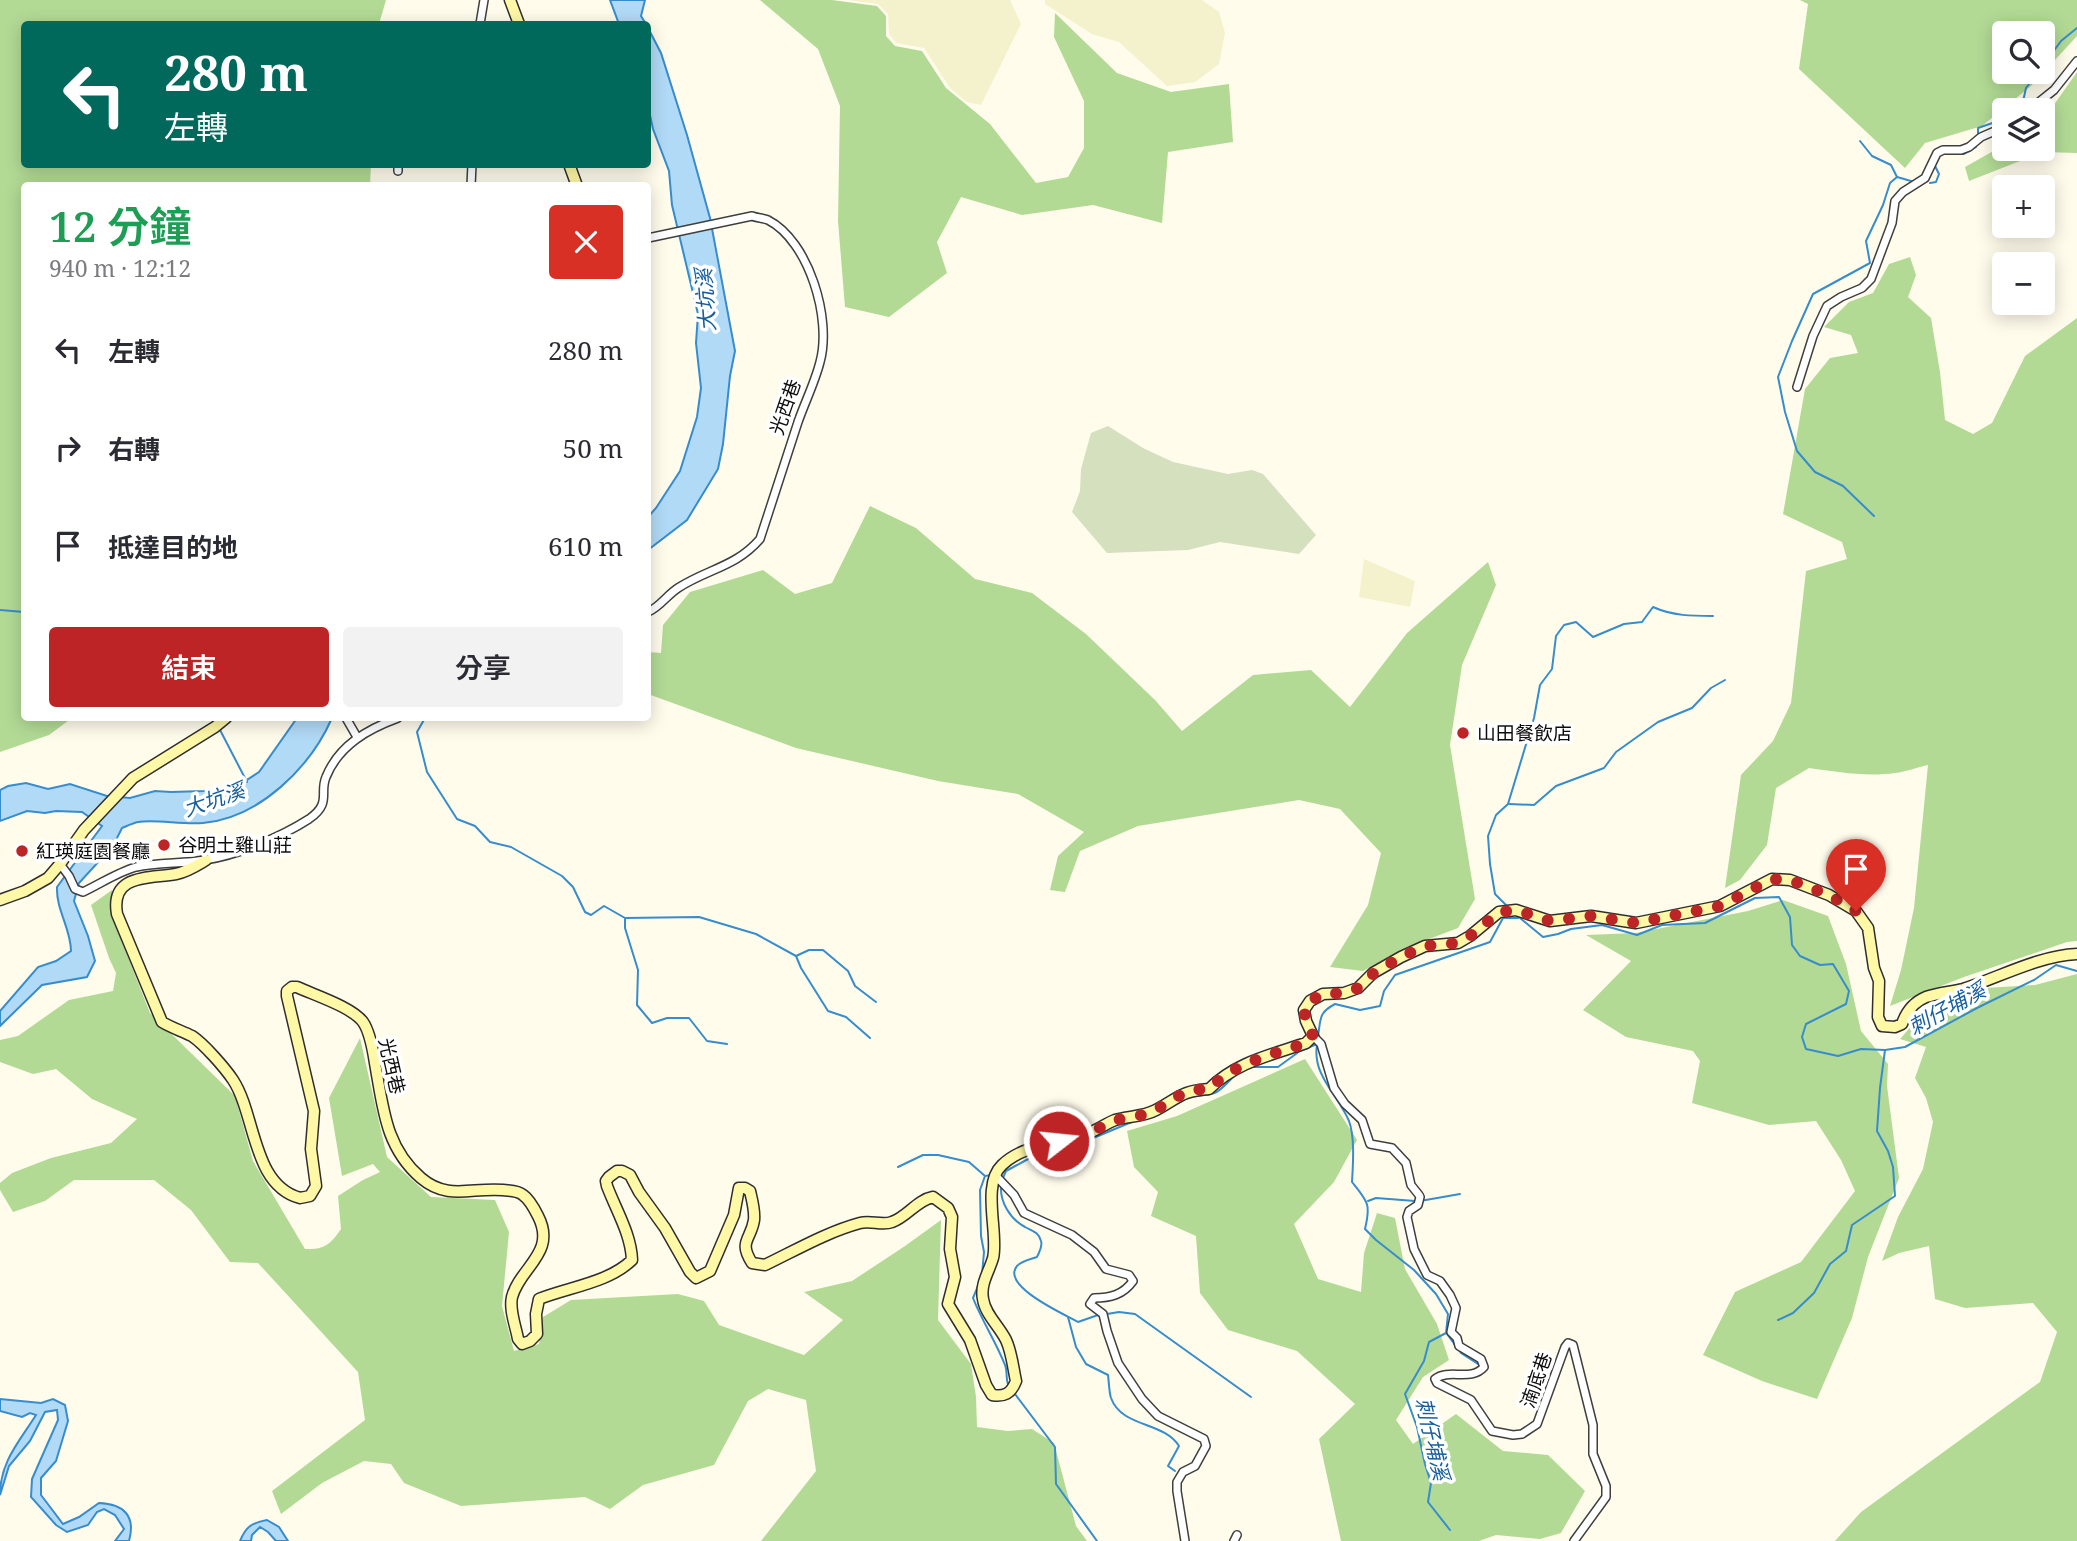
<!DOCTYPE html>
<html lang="zh-TW">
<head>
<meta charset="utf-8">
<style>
  body { margin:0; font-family:"Noto Serif","Noto Sans TC",serif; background:#f2f2f3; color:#2b2b33; height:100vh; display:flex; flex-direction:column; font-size:26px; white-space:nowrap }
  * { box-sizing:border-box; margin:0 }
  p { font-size:23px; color:#7c7c81 }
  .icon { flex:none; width:38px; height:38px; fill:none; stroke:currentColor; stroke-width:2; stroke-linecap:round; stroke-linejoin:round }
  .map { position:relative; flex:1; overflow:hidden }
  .details { position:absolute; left:21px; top:182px; width:630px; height:539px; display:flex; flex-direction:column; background:#fff; border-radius:7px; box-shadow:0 4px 18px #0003 }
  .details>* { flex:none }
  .banner { position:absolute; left:21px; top:21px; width:630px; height:147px; border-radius:7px; box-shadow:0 4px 18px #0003; background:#00695c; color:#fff; overflow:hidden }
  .tools { position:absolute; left:1992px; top:21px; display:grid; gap:14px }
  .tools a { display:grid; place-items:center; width:63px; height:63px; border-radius:7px; background:#fff; box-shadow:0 4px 18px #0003; font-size:35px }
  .pin { position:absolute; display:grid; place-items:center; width:60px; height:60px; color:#fff; margin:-72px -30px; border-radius:50% 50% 50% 0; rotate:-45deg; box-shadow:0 0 7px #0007 }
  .pin .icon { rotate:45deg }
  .me { position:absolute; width:77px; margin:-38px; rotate:74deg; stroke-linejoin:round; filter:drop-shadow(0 0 5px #0008) }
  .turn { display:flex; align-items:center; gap:24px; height:147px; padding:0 28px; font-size:32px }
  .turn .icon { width:91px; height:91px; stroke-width:2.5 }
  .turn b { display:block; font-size:49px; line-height:60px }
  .round { display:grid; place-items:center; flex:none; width:74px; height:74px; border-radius:7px; background:#f2f2f3 }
  .head { display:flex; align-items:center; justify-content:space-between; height:119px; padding:0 28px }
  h1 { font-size:42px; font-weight:600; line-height:52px; color:#1e9e55 }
  .primary-button { display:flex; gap:14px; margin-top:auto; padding:14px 28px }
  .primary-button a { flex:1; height:80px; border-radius:7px; background:#bc2426; color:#fff; font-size:28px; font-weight:600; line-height:80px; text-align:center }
  .primary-button a+a { background:#f2f2f3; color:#2b2b33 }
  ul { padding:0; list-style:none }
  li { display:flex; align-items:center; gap:21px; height:98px; padding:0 28px }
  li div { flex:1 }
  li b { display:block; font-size:26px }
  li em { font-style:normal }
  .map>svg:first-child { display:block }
  .farmland { fill:#f4f2cc }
  .forest { fill:#b2da95; fill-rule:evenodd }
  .cemetery { fill:#d4e0be }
  .water { fill:#b1daf6; stroke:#378ccd; stroke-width:2 }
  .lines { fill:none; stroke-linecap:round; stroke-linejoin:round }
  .stream { stroke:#378ccd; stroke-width:2 }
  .street-casing { stroke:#3f3f3f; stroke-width:10 }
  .secondary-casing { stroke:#2e2e2e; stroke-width:13 }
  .street { stroke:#fff; stroke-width:7 }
  .secondary { stroke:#fff8a7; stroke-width:10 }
  .route { stroke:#bc2426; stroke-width:12; stroke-dasharray:0 21.6 }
  .poi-dot { fill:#bc2426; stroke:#fff; stroke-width:2.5 }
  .labels { text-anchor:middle; stroke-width:7; stroke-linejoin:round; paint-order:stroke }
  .street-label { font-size:19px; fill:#0c0c0c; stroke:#fff }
  .poi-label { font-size:19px; fill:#0c0c0c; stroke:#fff; text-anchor:start }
  .water-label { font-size:21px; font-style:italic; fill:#165e9e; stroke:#fff }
</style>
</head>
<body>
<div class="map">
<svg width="2077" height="1541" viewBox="0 0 2077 1541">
  <rect width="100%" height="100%" fill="#fffcec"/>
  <g class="farmland">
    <polygon points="848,0 1010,0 1021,24 981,105 967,102 950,88 924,48 896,43 889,34 888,14 878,4"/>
    <polygon points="1045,0 1202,0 1219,12 1225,33 1219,64 1195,82 1167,86 1119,42 1092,34 1045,4"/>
    <polygon points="1364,559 1415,581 1410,607 1359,597"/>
  </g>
  <g class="forest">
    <polygon points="0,0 386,0 379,24 24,24 24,164 371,165 370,185 24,186 24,718 72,718 49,735 0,752"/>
    <polygon points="760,0 832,0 877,6 886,16 886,36 895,46 922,51 946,88 990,124 1036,183 1068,177 1084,148 1084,101 1054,37 1055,13 1117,73 1171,92 1229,84 1233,142 1168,152 1162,223 1093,205 1022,215 961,197 937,242 947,273 889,317 845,307 838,221 840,106 818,49"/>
    <path d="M 1800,0 L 2077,0 L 2077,36 L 2031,86 L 1982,126 L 1925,143 L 1905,168 L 1799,69 L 1808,4 ZM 2042,33 L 2042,72 L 2004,72 L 2004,33 Z"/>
    <polygon points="2077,72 2077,153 2043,152 1969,181 1965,167 2004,145 2004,149 2042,149 2042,117 2051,109"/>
    <path d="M 1910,257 L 1916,275 L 1908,297 L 1931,318 L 1940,372 L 1945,420 L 1973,434 L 1992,423 L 2025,356 L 2077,318 L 2077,941 L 2067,942 L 1964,977 L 1890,1006 L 1901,970 L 1914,908 L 1928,765 C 1917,767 1906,772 1895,773 C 1866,777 1838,772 1809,768 L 1776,788 L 1767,845 L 1740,880 L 1725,888 L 1741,775 L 1773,741 L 1791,703 L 1806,571 L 1847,559 L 1842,542 L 1783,514 L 1805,389 L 1830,358 L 1858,353 L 1851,335 L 1824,327 L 1849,302 L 1873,293 L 1889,264 Z"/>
    <polygon points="870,506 916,528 975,579 1032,593 1086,634 1155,700 1182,731 1253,675 1311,670 1350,707 1407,633 1488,562 1496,585 1462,665 1450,745 1475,899 1458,928 1403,949 1363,971 1330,967 1368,905 1381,853 1340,809 1299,800 1138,826 1080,851 1065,892 1050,890 1058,856 1084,832 1018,794 938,781 796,748 648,694 648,652 661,653 663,625 690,592 763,570 795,594 832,583"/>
    <path d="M 112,890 L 114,922 L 150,1013 L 235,1096 L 253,1161 L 305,1249 C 324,1250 331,1244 341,1229 L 338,1196 L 363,1180 L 380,1172 L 373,1164 L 342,1176 L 329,1098 L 360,1038 L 387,1157 L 431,1197 L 495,1200 L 509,1232 L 502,1306 L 514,1351 L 539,1344 L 543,1317 L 571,1300 L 678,1294 L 704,1301 L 719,1325 L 804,1355 L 843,1320 L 804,1292 L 852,1281 L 905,1246 L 941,1220 L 938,1320 L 971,1364 L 976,1397 L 977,1427 L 1008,1431 L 1032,1429 L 1054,1443 L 1076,1526 L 1087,1541 L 761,1541 L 816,1471 L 806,1400 L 768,1389 L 748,1401 L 714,1465 L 643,1485 L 610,1509 L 585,1497 L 461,1506 L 404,1483 L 391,1464 L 364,1461 L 322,1483 L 281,1514 L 272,1491 L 365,1420 L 358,1372 L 258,1263 L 230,1262 L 191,1210 L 154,1180 L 74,1180 L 45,1201 L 13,1212 L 0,1190 L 0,1183 L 12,1173 L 51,1158 L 111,1143 L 137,1119 L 92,1099 L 56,1069 L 33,1074 L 0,1062 L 0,1040 L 18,1036 L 69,1000 L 113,991 L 116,973 L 109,958 L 91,905 Z"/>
    <polygon points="1783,900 1828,916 1846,964 1861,1031 1888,1064 1887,1086 1899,1178 1868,1257 1852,1318 1817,1399 1762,1381 1703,1355 1735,1292 1801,1262 1855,1191 1841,1160 1816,1121 1769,1125 1692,1103 1700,1061 1693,1051 1626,1037 1583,1010 1631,961 1586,935 1636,933 1748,911"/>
    <polygon points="2077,974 2077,1541 1835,1541 1861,1512 2040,1382 2057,1332 2033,1303 1965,1308 1935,1299 1929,1246 1899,1253 1882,1261 1898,1217 1923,1169 1933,1122 1926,1098 1915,1078 1926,1047 1900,1039 1928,1007 1985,988 2035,985"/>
    <polygon points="1305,1059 1357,1140 1334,1182 1294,1224 1318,1279 1361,1292 1364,1253 1377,1213 1395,1218 1405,1269 1437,1324 1449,1360 1423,1377 1396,1420 1413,1444 1456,1414 1503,1451 1548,1455 1585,1491 1561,1533 1540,1539 1496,1535 1479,1541 1341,1541 1319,1439 1355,1404 1297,1351 1228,1330 1200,1293 1196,1236 1151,1216 1158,1192 1134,1167 1127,1131 1177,1116"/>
  </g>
  <polygon class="cemetery" points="1108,426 1143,448 1173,462 1228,474 1252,470 1263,474 1316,535 1299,554 1220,542 1188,550 1107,553 1072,512 1080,491 1081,469 1091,433"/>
  <g class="water">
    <polygon points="610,0 645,0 641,16 646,24 619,24"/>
    <polygon points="648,28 661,53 687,135 710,218 735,351 730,376 723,444 718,469 687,520 648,550 648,517 656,508 680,471 697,417 701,388 696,343 698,314 672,205 669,171 653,129 648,106"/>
    <path d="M 297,718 L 332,718 C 310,768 259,818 203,823 C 183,825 155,819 138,822 C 133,823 127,826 122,828 L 113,846 L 79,883 L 74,901 L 88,936 L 95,961 L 87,977 L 42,985 L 0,1026 L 0,1011 L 38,967 L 56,961 L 71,951 C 71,929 56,910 57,887 L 102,826 L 82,812 L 56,811 L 45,813 L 27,811 L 0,821 L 0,790 L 8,786 L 26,783 L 48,789 L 70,784 L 107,796 L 130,798 L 155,791 L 171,792 L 204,791 L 239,785 L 259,772 Z"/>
    <path d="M 0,1399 L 41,1403 L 53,1399 L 65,1405 L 68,1421 L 56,1461 L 41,1478 L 41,1495 L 63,1524 L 79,1517 L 99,1503 C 124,1504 136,1516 129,1541 L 115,1541 L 124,1529 L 115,1515 L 104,1509 L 97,1512 L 88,1525 L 67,1532 L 56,1525 L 31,1497 L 32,1479 L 58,1420 L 57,1410 L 45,1412 L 30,1441 L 9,1466 L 0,1495 C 0,1462 19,1442 36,1415 L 30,1413 L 22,1417 L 0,1411 Z"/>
    <path d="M 267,1520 L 279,1527 L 288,1541 L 276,1541 L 268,1532 L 260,1527 L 252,1535 L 251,1541 L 240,1541 C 246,1526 252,1523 267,1520 Z"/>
  </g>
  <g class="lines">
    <g class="stream">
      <polyline points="2042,67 2061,41 2077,28"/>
      <polyline points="2018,110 2022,106 2026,88 2038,72"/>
      <polyline points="1978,133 1978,128 2004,119"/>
      <polyline points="1860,141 1872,156 1891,165 1897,177"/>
      <polyline points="1960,154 1964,154 1976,147"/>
      <polyline points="1930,183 1936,182 1939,174 1935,166"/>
      <polyline points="1874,516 1843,486 1815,472 1797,451 1785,412 1778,377 1792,341 1813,294 1870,263 1866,241 1883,205 1890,183 1897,177 1911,181"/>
      <polyline points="0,610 24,612"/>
      <polyline points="425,718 417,732 427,772 457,819 475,826 490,842 511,847 562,876 573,887 585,912 591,915 604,906 625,918 699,917 756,934 796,956 801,968 828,1011 846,1017 870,1038"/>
      <polyline points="219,728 247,782"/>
      <polyline points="1509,804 1534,805 1556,786 1604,768 1616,752 1658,722 1692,708 1711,688 1725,680"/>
      <path d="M 1508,907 L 1495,894 L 1490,864 L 1488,836 L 1496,815 L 1508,804 L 1534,718 L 1540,685 L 1552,669 L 1556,636 L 1564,625 L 1576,622 L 1593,637 L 1624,624 L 1642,622 L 1653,607 C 1673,616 1692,616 1713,616"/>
      <polyline points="1514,913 1543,937 1558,934 1571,929 1602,925 1637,935 1662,925 1705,923 1755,898 1779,897 1790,917 1792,945 1800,956 1820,965 1833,964 1849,991 1846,1004 1806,1024 1802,1037 1806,1049 1838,1056 1861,1049 1885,1050 1905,1047 1977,1008 2034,980 2056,965 2077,971"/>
      <polyline points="625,919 625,928 638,970 637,1005 652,1023 667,1018 689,1018 707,1041 727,1044"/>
      <polyline points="796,956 809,950 823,950 848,971 855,986 876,1002"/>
      <path d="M 1318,1036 C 1321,1019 1318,1013 1335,1004 L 1360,1010 L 1380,1006 L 1384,991 L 1395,975 L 1490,942 L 1503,918 L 1518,918"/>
      <path d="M 1317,1045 C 1312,1075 1338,1095 1349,1121 C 1355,1137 1353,1165 1352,1182 C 1368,1202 1371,1204 1365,1229 L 1376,1240 L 1414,1270 L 1436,1294 L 1448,1314 L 1446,1333 L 1429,1342 L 1424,1361 L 1405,1394 L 1417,1427 L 1425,1464 L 1431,1483 L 1428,1502 L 1450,1530"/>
      <polyline points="1250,1067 1278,1067 1300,1051 1317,1044"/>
      <path d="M 1194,1096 C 1219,1095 1218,1092 1236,1074"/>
      <polyline points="1175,1104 1185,1099"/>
      <polyline points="898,1167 923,1155 938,1155 969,1162 985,1176"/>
      <polyline points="1002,1180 1006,1171 1030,1158 1079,1144 1134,1121"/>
      <path d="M 1001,1186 C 1000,1202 1010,1219 1025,1227 C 1032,1231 1039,1232 1041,1241 C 1043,1247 1039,1252 1037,1257 C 1031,1259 1021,1261 1017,1266 C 1000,1286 1066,1315 1078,1322 L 1098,1315"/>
      <polyline points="1368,1201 1376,1198 1415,1201"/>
      <polyline points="1420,1201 1460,1194"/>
      <polyline points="982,1275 984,1252 981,1236 980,1190 985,1176 992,1175"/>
      <path d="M 978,1286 L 973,1298 C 982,1321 996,1342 1005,1365 C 1008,1372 1005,1379 1009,1387"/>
      <polyline points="1107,1314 1119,1312 1135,1314 1251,1397"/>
      <path d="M 1068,1317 L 1076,1347 L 1086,1364 L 1108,1375 C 1109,1382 1109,1392 1111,1398 C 1122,1428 1163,1421 1179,1446 L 1168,1466 L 1175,1471"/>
      <polyline points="1778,1320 1793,1313 1814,1293 1830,1264 1846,1251 1852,1225 1895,1196 1893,1167 1888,1151 1877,1131 1880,1088 1885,1050"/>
      <polyline points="1447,1334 1461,1353 1478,1364"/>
      <polyline points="1015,1394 1055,1447 1056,1484 1097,1541"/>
    </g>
    <g class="street-casing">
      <g id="street">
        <polyline points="480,24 484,0"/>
        <polyline points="2029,110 2054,90 2077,61"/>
        <polyline points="398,164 398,171"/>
        <polyline points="471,186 472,164"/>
        <path d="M 648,238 L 752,216 C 757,218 763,218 768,220 C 809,241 832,319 820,362 C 815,382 805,402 798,422 C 785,461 773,500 760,539 C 736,567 707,569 678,588 C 667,595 660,607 648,612"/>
        <polyline points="1797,387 1813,336 1827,306 1841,297 1862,288 1871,279 1892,223 1895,201 1903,192 1925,178 1937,153 1943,150 1961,150 1969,147 1981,137 2004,127"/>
        <polyline points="346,718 357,737"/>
        <path d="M 60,864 L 69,876 L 75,889 L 83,892 C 100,884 118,872 136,867 C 158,862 183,864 205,860 C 238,855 281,837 309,819 C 332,803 319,793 326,777 C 339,745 368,729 398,718"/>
        <polyline points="1313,1036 1321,1044 1334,1088 1345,1104 1362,1120 1370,1144 1392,1148 1406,1163 1411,1185 1419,1195"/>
        <path d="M 996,1176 L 1014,1195 L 1024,1213 L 1072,1235 L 1094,1252 L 1106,1269 L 1129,1275 L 1133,1281 C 1123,1295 1110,1298 1094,1298 L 1090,1304 L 1103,1314 L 1107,1331 L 1118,1363 L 1142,1399 L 1158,1416 L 1204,1439 L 1206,1446 L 1195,1466 L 1183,1472 L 1177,1482 L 1177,1491 L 1185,1541"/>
        <path d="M 1420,1197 L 1418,1205 L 1409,1211 L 1407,1217 L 1414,1249 L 1427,1275 L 1440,1281 L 1450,1295 L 1456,1308 L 1451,1332 L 1457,1338 L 1459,1346 L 1481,1359 L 1484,1367 C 1471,1382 1449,1368 1435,1379 L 1437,1383 L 1471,1400 L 1492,1431 L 1513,1435 L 1522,1434 L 1537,1424 L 1565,1347 L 1568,1343 L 1573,1345 L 1593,1425 L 1593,1454 L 1606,1486 L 1606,1497 L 1574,1541"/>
        <polyline points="1234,1541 1237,1535"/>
      </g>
    </g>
    <g class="secondary-casing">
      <g id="secondary">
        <polyline points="510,0 519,24"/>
        <polyline points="569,164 577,186"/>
        <path d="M 206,860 C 196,866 187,872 176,874 C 150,879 110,873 117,914 L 162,1022 C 172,1028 182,1031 192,1036 C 204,1044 225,1068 233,1080 C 256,1115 252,1185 300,1198 L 310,1196 L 316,1186 L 311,1149 L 314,1111 L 287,996 L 287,991 L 292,987 L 297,987 C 314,995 352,1007 363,1022 C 370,1032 373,1050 375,1063 C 383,1107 385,1147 421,1178 C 448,1201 472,1187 503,1190 C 510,1191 517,1190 523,1195 C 529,1199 535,1210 538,1216 C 557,1253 520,1267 512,1297 C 509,1310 516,1327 518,1339 L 522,1344 L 530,1341 L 537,1334 L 536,1314 L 539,1299 C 569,1287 608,1283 632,1260 C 631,1234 616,1210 607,1186 L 606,1181 L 609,1177 L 617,1171 L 622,1171 L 630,1175 L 639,1192 L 665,1228 L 690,1272 L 696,1278 L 710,1271 L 734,1215 L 739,1188 L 745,1188 L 750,1191 C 752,1200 755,1210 754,1220 C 751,1240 738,1241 752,1263 L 765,1265 C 796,1250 827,1232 860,1223 C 871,1220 882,1226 892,1222 C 907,1217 917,1200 933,1197 L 948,1208 L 952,1217 L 950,1249 L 955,1277 L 948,1304 L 970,1340 L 986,1385 L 992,1395 C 1004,1397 1011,1394 1016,1381 C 1013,1368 1012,1353 1006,1340 C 999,1326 985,1314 983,1299 C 980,1284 989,1272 993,1258 C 999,1234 981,1185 1002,1165 C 1025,1143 1059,1145 1086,1134 C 1096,1131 1105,1124 1115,1120 C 1128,1116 1143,1117 1156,1110 C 1179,1098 1180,1091 1209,1089 C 1236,1062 1271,1055 1306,1043 L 1313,1036 L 1306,1021 L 1304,1010 L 1310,1001 L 1323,994 L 1344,993 L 1358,988 L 1373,973 L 1401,957 L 1425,946 L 1458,943 L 1470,936 L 1499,912 L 1516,910 L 1550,921 L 1591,916 L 1636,923 L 1720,906 L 1772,879 L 1790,880 L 1829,895 L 1856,911 L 1868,928 L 1874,968 L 1879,981 L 1878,1017 L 1882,1026 L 1895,1027 L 1902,1024 C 1906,1012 1914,1002 1926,997 C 1938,993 1951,992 1963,989 C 2000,977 2038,956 2077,954"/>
        <polyline points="0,900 25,891 48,878 60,864 84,830 133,778 215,727 226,718"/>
      </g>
    </g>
    <use href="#street" class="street"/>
    <use href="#secondary" class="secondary"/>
  </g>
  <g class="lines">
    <path class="route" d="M 1059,1141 L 1085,1135 L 1116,1120 L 1139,1116 L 1156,1110 L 1176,1097 L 1192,1090 L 1209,1089 C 1236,1062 1271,1055 1306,1043 L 1313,1036 L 1306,1021 L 1304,1010 L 1310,1001 L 1323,994 L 1344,993 L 1358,988 L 1374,973 L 1401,957 L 1425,946 L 1458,943 L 1470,936 L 1499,912 L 1516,910 L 1550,921 L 1591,916 L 1636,923 L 1720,906 L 1772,879 L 1790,880 L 1829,895 L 1856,911"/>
  </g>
  <g class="poi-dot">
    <circle cx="1463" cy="733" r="7"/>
    <circle cx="164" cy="845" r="7"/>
    <circle cx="22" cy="851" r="7"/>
  </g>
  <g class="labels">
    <g class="street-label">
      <text transform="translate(785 407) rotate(-71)" y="7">光西巷</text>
      <text transform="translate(392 1066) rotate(77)" y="7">光西巷</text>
      <text transform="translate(1536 1380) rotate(-71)" y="7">湳底巷</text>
    </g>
    <g class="poi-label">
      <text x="1477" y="740">山田餐飲店</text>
      <text x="178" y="852">谷明土雞山莊</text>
      <text x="36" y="858">紅瑛庭園餐廳</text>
    </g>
    <g class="water-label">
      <text transform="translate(706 300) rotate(-94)" y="7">大坑溪</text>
      <text transform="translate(214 800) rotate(-19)" y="7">大坑溪</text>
      <text transform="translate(1947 1009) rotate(-29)" y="7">刺仔埔溪</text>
      <text transform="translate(1432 1439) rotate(77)" y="7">刺仔埔溪</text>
    </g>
  </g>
</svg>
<div class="tools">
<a><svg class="icon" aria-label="search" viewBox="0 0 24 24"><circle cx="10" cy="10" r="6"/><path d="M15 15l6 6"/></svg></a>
<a><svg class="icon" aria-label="layers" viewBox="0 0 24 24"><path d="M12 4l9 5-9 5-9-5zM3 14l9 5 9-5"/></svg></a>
<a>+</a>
<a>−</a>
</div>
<div class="pin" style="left:1856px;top:911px;background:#d93025"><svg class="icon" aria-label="arrive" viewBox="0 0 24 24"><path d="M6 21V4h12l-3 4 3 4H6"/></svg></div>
<svg class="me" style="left:1059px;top:1141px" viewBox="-20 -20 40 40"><circle r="17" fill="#bc2426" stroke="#fff" stroke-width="3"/><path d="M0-11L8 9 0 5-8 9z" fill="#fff"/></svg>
<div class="banner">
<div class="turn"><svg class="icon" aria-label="left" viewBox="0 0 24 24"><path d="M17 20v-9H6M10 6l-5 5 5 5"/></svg><div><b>280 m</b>左轉</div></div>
</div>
<section class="details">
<div class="head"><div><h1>12 分鐘</h1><p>940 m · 12:12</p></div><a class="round" style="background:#d93025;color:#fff"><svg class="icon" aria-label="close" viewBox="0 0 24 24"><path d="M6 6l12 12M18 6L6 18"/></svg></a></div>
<ul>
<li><svg class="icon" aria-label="left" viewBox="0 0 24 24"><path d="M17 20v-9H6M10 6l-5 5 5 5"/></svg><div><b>左轉</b></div><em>280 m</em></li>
<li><svg class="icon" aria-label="right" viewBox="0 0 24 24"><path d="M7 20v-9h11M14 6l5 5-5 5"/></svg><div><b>右轉</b></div><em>50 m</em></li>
<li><svg class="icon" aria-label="arrive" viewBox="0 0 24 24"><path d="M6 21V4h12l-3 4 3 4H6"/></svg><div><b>抵達目的地</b></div><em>610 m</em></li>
</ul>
<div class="primary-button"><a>結束</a><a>分享</a></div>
</section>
</div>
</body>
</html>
